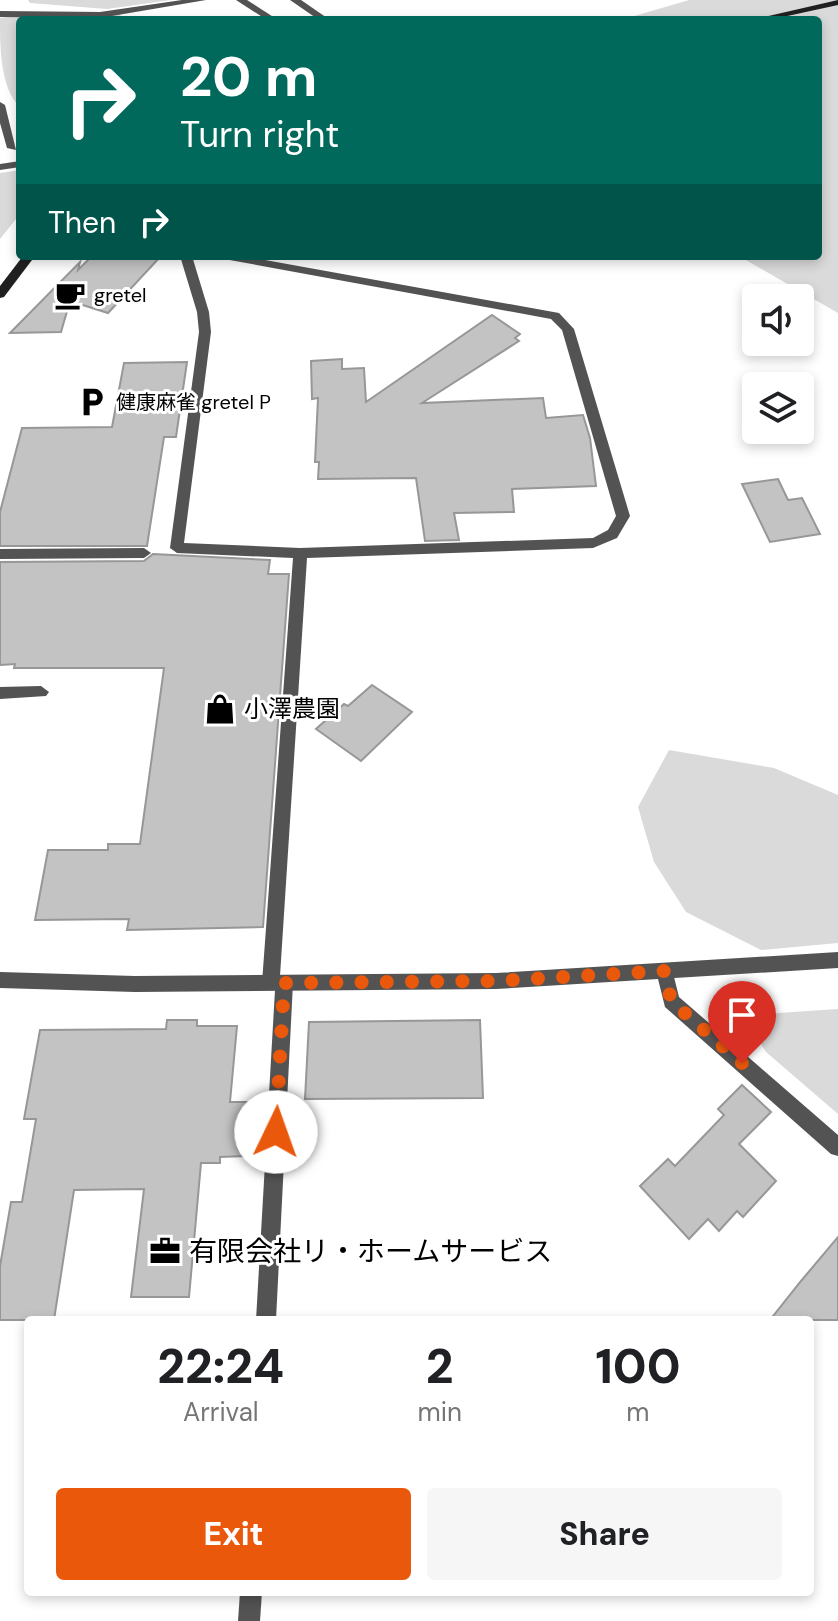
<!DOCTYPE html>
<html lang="en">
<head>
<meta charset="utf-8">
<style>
  body { margin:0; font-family:"DM Sans","Noto Sans JP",sans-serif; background:#f6f6f6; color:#202124; height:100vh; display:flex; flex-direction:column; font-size:30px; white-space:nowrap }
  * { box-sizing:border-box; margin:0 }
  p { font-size:26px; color:#757577 }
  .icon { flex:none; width:44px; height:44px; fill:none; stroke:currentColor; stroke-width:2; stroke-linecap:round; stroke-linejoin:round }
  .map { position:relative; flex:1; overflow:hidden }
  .sheet { position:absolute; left:24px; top:1316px; width:790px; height:280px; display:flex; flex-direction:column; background:#fff; border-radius:8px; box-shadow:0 4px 12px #0003 }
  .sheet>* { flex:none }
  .hud { position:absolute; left:16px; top:16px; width:806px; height:244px; border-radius:8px; box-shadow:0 4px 12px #0003; background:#00695c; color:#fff; overflow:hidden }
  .fabs { position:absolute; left:742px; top:284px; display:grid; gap:16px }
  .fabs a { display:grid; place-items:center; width:72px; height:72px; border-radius:8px; background:#fff; box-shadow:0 4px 12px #0003; font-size:40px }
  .pin { position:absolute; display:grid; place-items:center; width:68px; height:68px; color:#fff; margin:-82px -34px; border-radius:50% 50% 50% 0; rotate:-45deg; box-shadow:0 0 8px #0007 }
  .pin .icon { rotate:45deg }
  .me { position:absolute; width:88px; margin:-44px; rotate:3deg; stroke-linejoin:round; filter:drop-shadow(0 0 6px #0008) }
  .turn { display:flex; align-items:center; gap:28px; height:168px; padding:0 32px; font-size:36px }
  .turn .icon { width:104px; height:104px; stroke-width:2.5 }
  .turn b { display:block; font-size:56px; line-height:68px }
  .then { display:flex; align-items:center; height:76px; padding:0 32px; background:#0003; gap:16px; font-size:30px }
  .eta { display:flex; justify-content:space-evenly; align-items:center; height:136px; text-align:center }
  .eta b { font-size:48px; font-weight:800; line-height:56px }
  .primary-button { display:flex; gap:16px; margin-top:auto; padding:16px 32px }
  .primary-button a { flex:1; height:92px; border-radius:8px; background:#ea580c; color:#fff; font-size:32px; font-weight:800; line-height:92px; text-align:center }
  .primary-button a+a { background:#f6f6f6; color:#202124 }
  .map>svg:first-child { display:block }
  .green { fill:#dadada }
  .building { fill:#c3c3c3; stroke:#979797; stroke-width:2 }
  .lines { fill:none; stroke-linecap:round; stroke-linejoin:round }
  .service { fill:#535353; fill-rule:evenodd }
  .minor { fill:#535353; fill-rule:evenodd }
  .tertiary { fill:#535353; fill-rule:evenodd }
  .secondary { fill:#202020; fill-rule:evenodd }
  .route { stroke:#ea580c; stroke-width:14; stroke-dasharray:0 25.2 }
  .labels { text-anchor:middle; stroke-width:6; stroke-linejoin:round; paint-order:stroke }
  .far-poi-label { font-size:20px; fill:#000; stroke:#fff; text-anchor:start }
  .poi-label { font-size:24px; fill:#000; stroke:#fff; text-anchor:start }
  .near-poi-label { font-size:28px; fill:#000; stroke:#fff; text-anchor:start }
</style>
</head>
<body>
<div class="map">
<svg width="838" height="1621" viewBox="0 0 838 1621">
  <rect width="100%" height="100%" fill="#fff"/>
  <g class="green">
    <polygon points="28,0 171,0 107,9 30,3"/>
    <polygon points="689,0 838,0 838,313 739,256 818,256 818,20 633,20 631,17"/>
    <path d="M 120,14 L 122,19 L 119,20 L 20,20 L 20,107 C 0,88 0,47 0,18 L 23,15 Z"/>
    <polygon points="20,170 20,214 0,239 0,173"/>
    <polygon points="669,750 774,768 838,795 838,943 761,950 686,912 654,862 638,807"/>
    <polygon points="838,1009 838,1114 766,1052 755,1035 761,1020 778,1013"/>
  </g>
  <g class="building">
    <polygon points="92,256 161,256 108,313 70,301 61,332 10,333 80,262 78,270"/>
    <polygon points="492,315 520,334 515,338 519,341 422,403 543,398 546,418 583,415 590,438 596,486 512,489 514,512 454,513 459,540 425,541 416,478 318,479 319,462 315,462 318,398 312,399 311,361 342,359 342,369 364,368 366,402"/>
    <polygon points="187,362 176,437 164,437 147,546 0,546 0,512 22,428 112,427 124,363"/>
    <polygon points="778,479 788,500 802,498 820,534 770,542 742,484"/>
    <polygon points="153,554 270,560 268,574 289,574 263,927 127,930 129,919 35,920 48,850 108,850 108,844 140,844 164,668 14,668 15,664 0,665 0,562 144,561"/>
    <polygon points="372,685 412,712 361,761 316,729 344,704 348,706"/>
    <polygon points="167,1020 197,1020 197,1026 237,1026 230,1102 250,1102 246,1156 220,1157 220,1163 201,1163 189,1297 131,1297 144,1189 74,1190 54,1320 0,1320 0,1266 11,1202 22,1202 36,1119 24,1119 40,1030 166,1029"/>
    <polygon points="480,1020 483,1098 305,1099 309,1022"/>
    <polygon points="742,1085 771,1112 739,1144 776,1181 743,1217 737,1211 719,1231 708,1219 689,1239 640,1186 668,1159 675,1166 724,1115 718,1109"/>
    <polygon points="838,1237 838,1320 770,1320 801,1281"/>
  </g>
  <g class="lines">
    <g class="service">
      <polygon points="182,0 206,0 100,18 0,17 0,11 100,12"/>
      <polygon points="236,0 247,0 278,20 267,20"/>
      <polygon points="0,102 5,105 16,150 7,148 0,123"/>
      <polygon points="20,161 20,167 0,170 0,164"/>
    </g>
    <g class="minor">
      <polygon points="180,256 192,256 209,312 211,332 184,543 300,548 593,538 608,530 616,516 562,330 551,319 224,259 218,256 243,256 559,313 574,329 630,516 617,538 593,548 307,558 280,976 290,977 293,983 276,1320 256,1320 275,990 265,989 262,983 293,558 177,553 170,548 199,332 197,312"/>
      <polygon points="144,548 151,553 144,558 0,559 0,549"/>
      <polygon points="41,686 49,692 46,696 0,699 0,687"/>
      <polygon points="665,963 671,965 679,997 838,1135 838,1156 831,1154 665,1007 656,971 659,965"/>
      <polygon points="240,1592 262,1592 260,1621 238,1621"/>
    </g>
    <g class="tertiary">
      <polygon points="290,0 301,0 330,20 319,20"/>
      <polygon points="838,952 838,968 496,989 135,992 0,988 0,972 135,976 496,973"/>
    </g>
    <g class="secondary">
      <polygon points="838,0 838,5 769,20 751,20"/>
      <polygon points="23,256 35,256 4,297 0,298 0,286"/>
    </g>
  </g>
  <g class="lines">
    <polyline class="route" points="276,1132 284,983 496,981 665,971 671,1001 742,1063"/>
  </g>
  <defs>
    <g id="cafe-bare" transform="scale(2.4)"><path d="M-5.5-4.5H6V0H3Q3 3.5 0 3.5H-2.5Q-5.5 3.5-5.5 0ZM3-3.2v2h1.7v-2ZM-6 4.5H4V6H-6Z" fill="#000" stroke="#fff" stroke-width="2.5" paint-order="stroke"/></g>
    <g id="parking-bare" transform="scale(2.4)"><path d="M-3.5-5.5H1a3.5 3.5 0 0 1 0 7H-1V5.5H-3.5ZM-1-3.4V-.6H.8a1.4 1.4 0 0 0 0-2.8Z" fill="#000" stroke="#fff" stroke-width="2.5" paint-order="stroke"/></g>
    <g id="shop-bare" transform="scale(2.4)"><path d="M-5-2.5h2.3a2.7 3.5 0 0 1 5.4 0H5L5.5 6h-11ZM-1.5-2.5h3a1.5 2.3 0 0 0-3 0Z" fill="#000" stroke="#fff" stroke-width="2.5" paint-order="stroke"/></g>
    <g id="office-bare" transform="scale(2.4)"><path d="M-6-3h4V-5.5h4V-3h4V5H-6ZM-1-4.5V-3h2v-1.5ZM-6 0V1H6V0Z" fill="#000" stroke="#fff" stroke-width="2.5" paint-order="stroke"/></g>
  </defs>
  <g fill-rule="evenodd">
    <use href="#cafe-bare" x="70" y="295"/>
    <use href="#parking-bare" x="92" y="402"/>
    <use href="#shop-bare" x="220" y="709"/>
    <use href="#office-bare" x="165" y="1251"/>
  </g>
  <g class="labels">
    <g class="far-poi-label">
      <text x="94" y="302">gretel</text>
      <text x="116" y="409">健康麻雀 gretel P</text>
    </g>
    <g class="poi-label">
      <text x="244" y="717">小澤農園</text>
    </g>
    <g class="near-poi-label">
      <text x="189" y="1261">有限会社リ・ホームサービス</text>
    </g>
  </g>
</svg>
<div class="fabs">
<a><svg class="icon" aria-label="sound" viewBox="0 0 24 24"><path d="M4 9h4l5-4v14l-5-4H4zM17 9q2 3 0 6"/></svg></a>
<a><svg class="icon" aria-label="layers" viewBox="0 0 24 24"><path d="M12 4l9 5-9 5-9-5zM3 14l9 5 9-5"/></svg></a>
</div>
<div class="pin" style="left:742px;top:1063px;background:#d93025"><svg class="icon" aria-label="arrive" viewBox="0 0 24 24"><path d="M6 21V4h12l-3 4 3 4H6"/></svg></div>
<svg class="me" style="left:276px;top:1132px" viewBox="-20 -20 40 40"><circle r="19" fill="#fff"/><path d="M0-13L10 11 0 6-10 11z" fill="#ea580c"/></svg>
<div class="hud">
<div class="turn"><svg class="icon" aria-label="right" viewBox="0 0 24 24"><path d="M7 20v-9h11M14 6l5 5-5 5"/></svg><div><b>20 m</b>Turn right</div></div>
<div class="then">Then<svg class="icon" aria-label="right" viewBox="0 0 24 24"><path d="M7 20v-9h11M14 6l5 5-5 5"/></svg></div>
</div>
<section class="sheet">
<div class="eta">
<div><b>22:24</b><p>Arrival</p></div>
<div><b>2</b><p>min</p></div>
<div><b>100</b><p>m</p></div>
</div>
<div class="primary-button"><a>Exit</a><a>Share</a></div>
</section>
</div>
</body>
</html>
